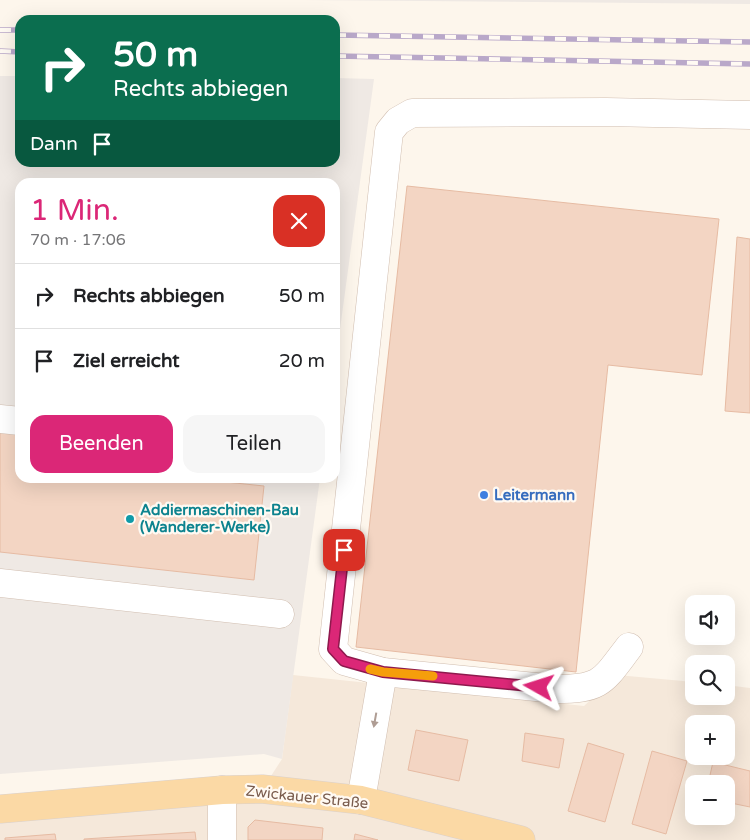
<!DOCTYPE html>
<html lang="de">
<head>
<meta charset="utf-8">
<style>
  body { margin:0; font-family:"Varela Round",sans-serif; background:#f6f6f6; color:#202124; height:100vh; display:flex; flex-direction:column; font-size:19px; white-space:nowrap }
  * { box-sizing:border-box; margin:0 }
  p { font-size:16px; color:#757577 }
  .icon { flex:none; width:28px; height:28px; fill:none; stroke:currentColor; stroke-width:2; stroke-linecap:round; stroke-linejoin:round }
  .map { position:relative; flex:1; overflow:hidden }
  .side { position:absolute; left:15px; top:178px; width:325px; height:305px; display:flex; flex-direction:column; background:#fff; border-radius:15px; box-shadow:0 5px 20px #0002 }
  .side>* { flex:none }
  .top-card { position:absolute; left:15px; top:15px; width:325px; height:152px; border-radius:15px; box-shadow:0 5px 20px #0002; background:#0b6e4f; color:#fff; overflow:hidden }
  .fabs { position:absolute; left:685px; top:595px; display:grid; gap:10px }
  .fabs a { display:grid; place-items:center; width:50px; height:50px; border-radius:10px; background:#fff; box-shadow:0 5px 20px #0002; font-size:25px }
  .pin { position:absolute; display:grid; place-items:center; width:42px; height:42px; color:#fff; margin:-21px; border-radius:10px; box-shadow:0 2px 8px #0006 }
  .me { position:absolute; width:55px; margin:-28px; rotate:276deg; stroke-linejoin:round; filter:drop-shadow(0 0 4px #0008) }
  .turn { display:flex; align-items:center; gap:18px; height:105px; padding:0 15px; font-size:22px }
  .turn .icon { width:65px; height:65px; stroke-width:2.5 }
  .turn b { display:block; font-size:35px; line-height:42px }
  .then { display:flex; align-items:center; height:48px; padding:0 15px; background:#0003; gap:10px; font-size:19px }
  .round { display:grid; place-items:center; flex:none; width:52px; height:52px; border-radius:15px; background:#f6f6f6 }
  .head { display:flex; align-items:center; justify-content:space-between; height:85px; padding:0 15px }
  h1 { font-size:30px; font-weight:600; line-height:38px; color:#db2777 }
  .primary-button { display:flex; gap:10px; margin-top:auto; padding:10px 15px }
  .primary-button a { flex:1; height:58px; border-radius:15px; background:#db2777; color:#fff; font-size:20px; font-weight:600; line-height:58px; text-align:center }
  .primary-button a+a { background:#f6f6f6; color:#202124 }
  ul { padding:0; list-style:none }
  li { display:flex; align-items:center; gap:15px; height:65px; padding:0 15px; border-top:1px solid #e0e0e0 }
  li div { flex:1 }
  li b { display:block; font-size:19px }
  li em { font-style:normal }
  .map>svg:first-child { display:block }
  .residential { fill:#f5e8da; fill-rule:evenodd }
  .industrial { fill:#efe9e4 }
  .building { fill:#f3d5c3; stroke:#e6bba3 }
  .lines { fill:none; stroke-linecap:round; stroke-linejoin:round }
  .minor-casing { stroke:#d1beb0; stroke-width:29 }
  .major-casing { stroke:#dad1cd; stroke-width:29 }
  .minor { stroke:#fff; stroke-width:28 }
  .major { stroke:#fbd9a5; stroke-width:28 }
  .rail-casing { stroke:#b9a8c9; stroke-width:5.5 }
  .rail { stroke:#fffaf3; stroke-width:4; stroke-dasharray:11; stroke-linecap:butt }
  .oneway { fill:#af9d94 }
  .route-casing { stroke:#8e194d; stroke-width:12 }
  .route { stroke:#db2777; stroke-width:9 }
  .slow { stroke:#f59e0b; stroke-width:9 }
  .shop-dot { fill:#3f7fe0; stroke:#fffaf3; stroke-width:2 }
  .culture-dot { fill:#0f9aa8; stroke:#fffaf3; stroke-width:2 }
  .labels { text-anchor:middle; stroke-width:4.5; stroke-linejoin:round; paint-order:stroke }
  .shop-label { font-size:15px; font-weight:bold; fill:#366cbe; stroke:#fffaf3; text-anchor:start }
  .culture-label { font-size:15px; font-weight:bold; fill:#0d838f; stroke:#fffaf3; text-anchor:start }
  .street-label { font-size:15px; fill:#7a5c4d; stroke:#fffaf3 }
</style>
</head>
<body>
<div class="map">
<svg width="750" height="840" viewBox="0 0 750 840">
  <rect width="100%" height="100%" fill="#fdf6ec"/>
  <path class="residential" d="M 293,675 L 584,706 L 617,675 L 694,682 L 694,696 L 726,696 L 726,685 L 750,688 L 750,840 L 0,840 L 0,822 L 258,796 L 282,759 ZM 694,724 L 726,724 L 726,756 L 694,756 ZM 694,784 L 726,784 L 726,816 L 694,816 Z"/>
  <g class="industrial">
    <polygon points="302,0 750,0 750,4"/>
    <polygon points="0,76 20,76 20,162 335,162 335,78 374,79 335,366 335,182 20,182 20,478 320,478 282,759 264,754 0,774"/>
  </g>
  <g class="building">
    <polygon points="407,186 719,219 702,375 608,365 576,672 356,647"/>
    <polygon points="737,237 750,239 750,413 725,411"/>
    <polygon points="0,426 20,428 20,478 217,478 216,481 264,486 254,580 0,552"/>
    <polygon points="416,730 468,740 459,781 408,770"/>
    <polygon points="525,733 564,739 559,768 522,761"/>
    <polygon points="588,743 624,754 605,822 568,811"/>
    <polygon points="652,751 687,761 666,834 632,824"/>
    <polygon points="713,762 750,771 750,807 726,802 726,784 708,784"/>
    <polygon points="255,820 323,828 322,840 248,840 248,827"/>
    <polygon points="195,832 196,840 84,840 84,839"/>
    <polygon points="55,834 56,840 5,840 5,838"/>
    <polygon points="355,834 378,840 354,840"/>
  </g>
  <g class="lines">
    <g class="minor-casing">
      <g id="minor">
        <polyline points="0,419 20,421"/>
        <polyline points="0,583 280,614"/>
        <path d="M 629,647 C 603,681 602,689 556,689 L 383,672 L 344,661 L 333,649 L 389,132 L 398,121 L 412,113 L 606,112 L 750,115"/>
        <polyline points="222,790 222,840"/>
        <polyline points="361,800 383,672"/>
      </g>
    </g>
    <g class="major-casing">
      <polyline id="major" points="0,809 222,790 262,789 361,800 521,840"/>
    </g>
    <use href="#minor" class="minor"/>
    <use href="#major" class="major"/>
    <g class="rail-casing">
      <g id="rail">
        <polyline points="0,30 20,30"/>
        <polyline points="335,35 750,42"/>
        <polyline points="0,51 20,52"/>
        <polyline points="335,56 750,64"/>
      </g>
    </g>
    <use href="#rail" class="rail"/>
  </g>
  <defs><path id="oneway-solid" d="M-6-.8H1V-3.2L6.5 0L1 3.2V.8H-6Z" transform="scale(1.25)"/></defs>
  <use class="oneway" href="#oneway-solid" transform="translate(375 720) rotate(100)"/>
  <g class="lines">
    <g class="route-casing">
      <polyline id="route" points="344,550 333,649 344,661 383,672 539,687"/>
    </g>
    <use href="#route" class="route"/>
    <polyline class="slow" points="370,669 383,672 433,676"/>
  </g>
  <circle class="shop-dot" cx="484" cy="495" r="5"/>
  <circle class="culture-dot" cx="130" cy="519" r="5"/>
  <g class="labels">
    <g class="shop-label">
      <text x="494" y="500">Leitermann</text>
    </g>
    <g class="culture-label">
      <text x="140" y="515">Addiermaschinen-Bau<tspan x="140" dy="17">(Wanderer-Werke)</tspan></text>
    </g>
    <g class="street-label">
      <text transform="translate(307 797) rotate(6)" y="5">Zwickauer Straße</text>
    </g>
  </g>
</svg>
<div class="fabs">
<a><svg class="icon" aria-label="sound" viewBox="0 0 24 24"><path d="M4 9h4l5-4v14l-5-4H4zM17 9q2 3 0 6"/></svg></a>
<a><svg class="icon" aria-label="search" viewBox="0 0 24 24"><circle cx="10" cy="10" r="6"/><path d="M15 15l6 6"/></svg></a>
<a>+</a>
<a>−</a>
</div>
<div class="pin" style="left:344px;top:550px;background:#d93025"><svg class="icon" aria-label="arrive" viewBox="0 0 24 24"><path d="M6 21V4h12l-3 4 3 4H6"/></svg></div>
<svg class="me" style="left:539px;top:687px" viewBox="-20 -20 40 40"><path d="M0-17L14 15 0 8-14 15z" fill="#db2777" stroke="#fff" stroke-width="4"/></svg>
<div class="top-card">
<div class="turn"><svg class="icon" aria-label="right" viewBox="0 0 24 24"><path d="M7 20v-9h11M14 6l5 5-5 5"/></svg><div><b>50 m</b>Rechts abbiegen</div></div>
<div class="then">Dann<svg class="icon" aria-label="arrive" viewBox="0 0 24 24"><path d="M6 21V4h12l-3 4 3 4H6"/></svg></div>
</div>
<section class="side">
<div class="head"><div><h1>1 Min.</h1><p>70 m · 17:06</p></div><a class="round" style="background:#d93025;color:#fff"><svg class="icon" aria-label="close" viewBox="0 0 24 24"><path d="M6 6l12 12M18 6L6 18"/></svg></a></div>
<ul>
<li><svg class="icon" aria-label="right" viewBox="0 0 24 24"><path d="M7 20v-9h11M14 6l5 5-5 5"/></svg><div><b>Rechts abbiegen</b></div><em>50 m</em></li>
<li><svg class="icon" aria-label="arrive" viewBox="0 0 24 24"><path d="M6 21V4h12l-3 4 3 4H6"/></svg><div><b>Ziel erreicht</b></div><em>20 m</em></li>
</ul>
<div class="primary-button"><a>Beenden</a><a>Teilen</a></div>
</section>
</div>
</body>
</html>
